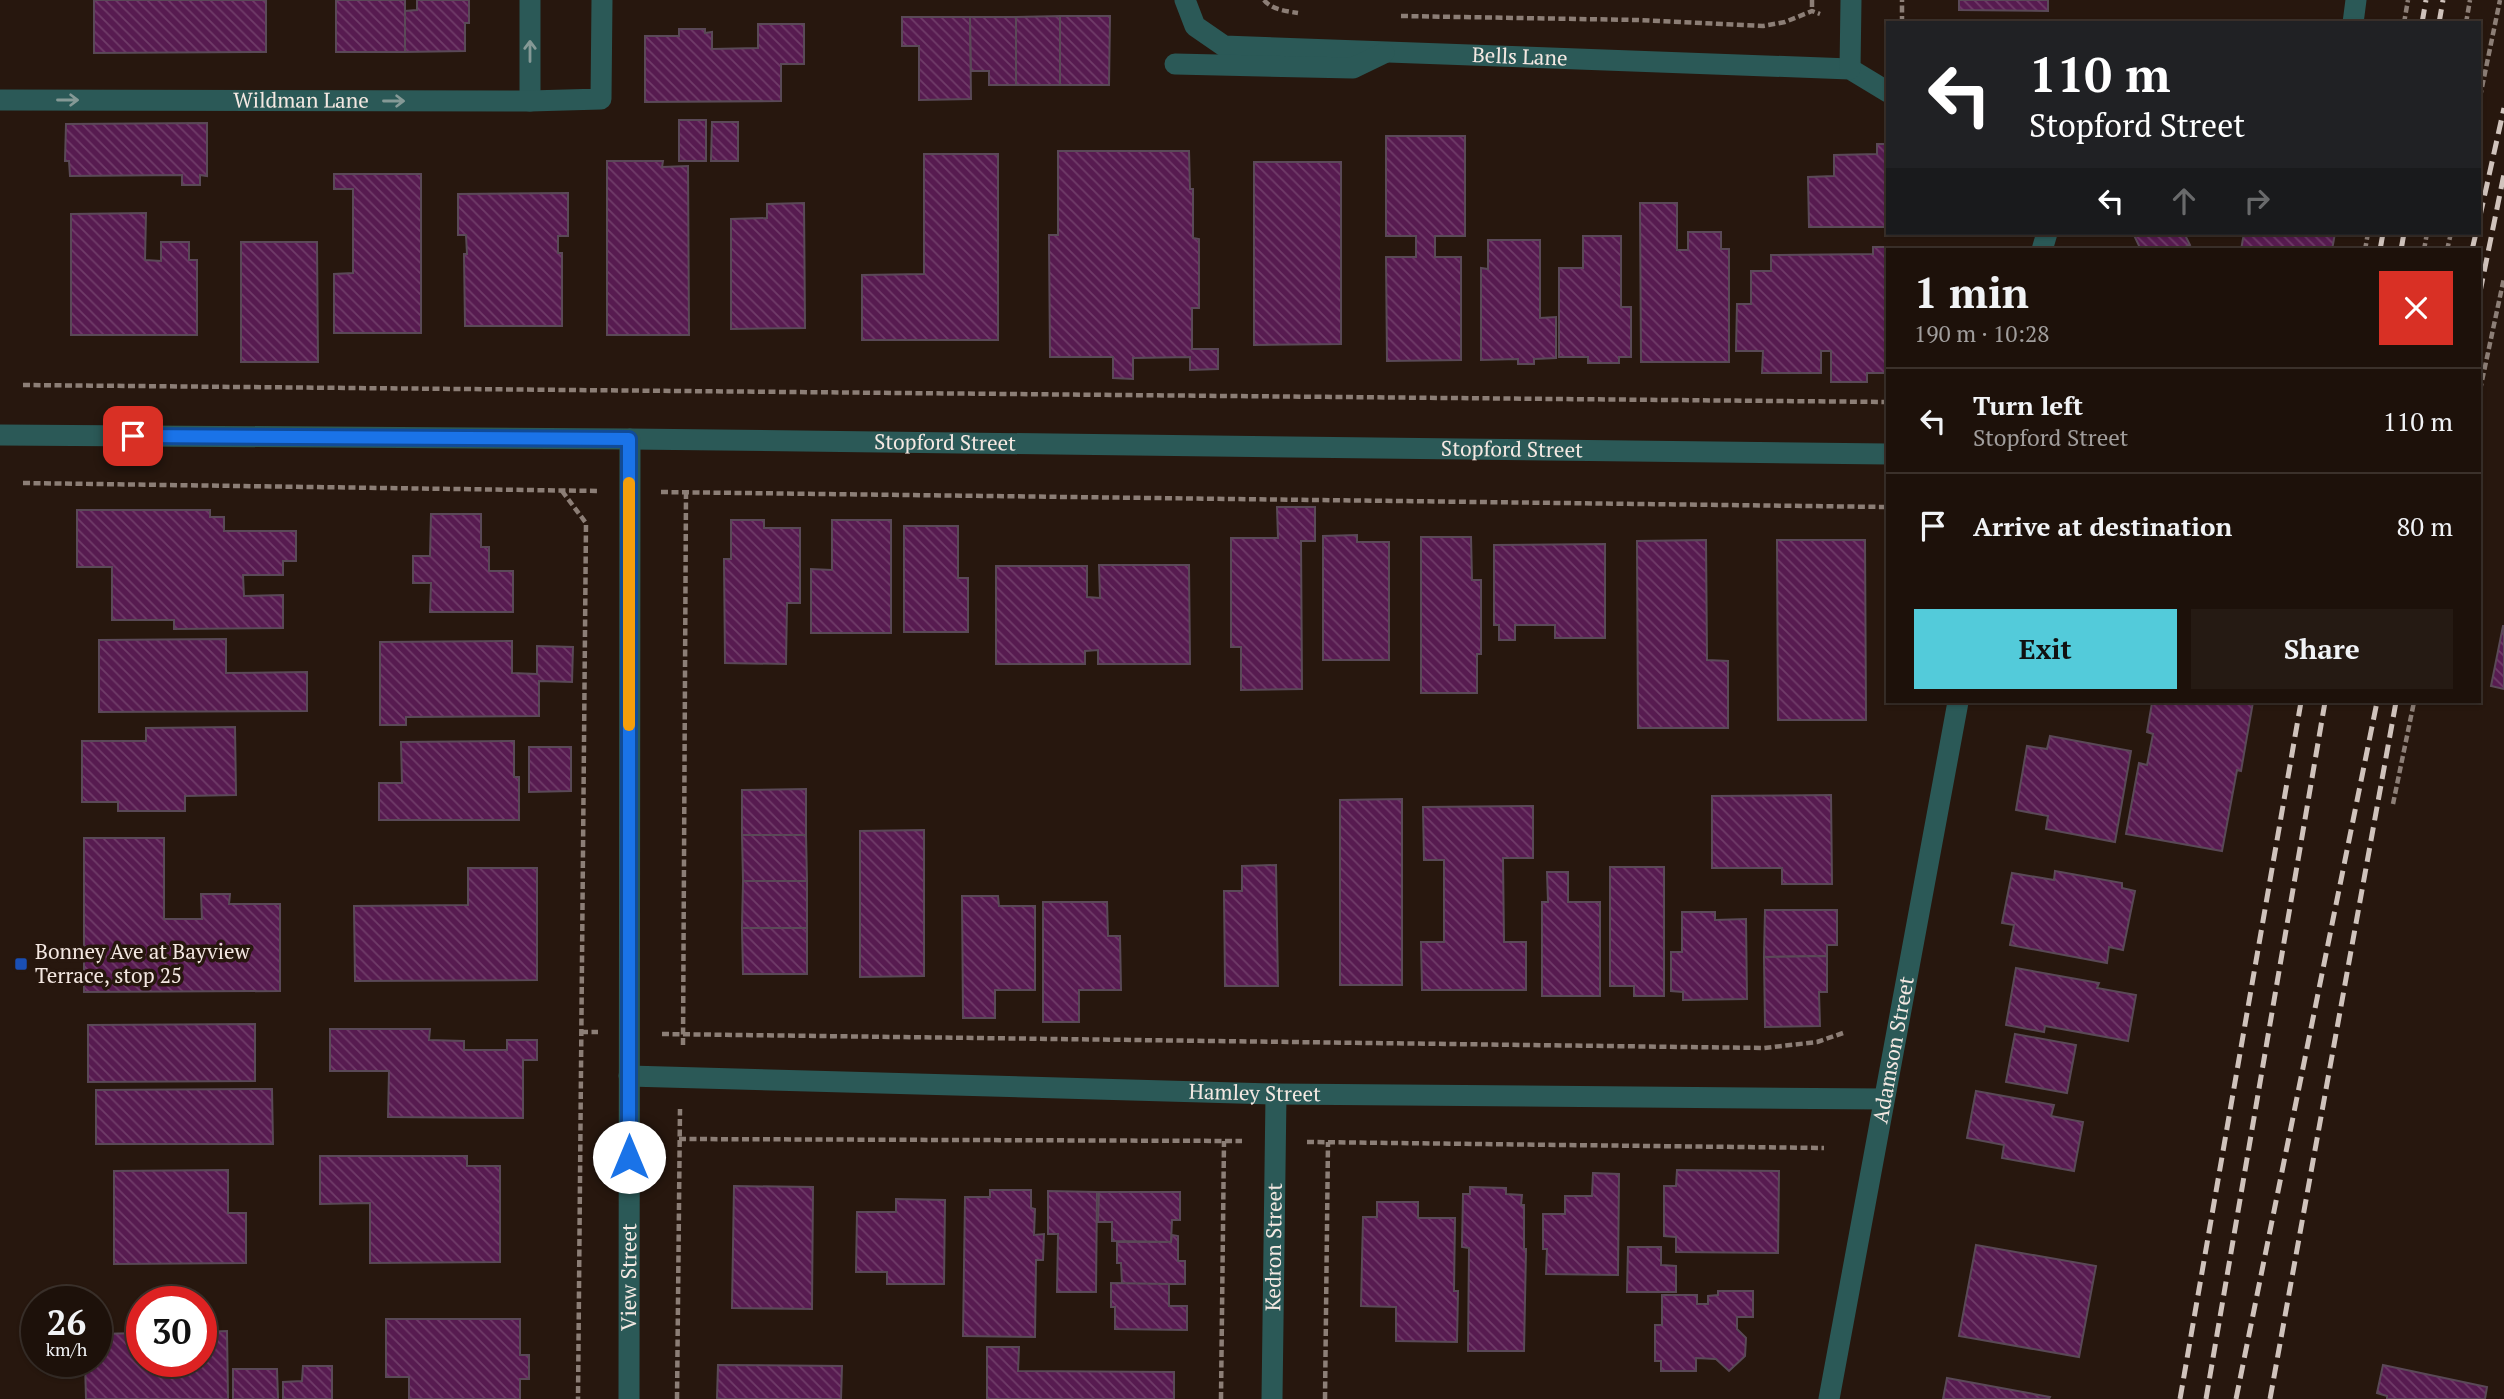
<!DOCTYPE html>
<html lang="en">
<head>
<meta charset="utf-8">
<style>
  body { margin:0; font-family:"PT Serif",serif; background:#251a13; color:#f1f3f6; height:100vh; display:flex; flex-direction:column; font-size:26px; white-space:nowrap }
  * { box-sizing:border-box; margin:0 }
  p { font-size:23px; color:#a09d9c }
  .icon { flex:none; width:38px; height:38px; fill:none; stroke:currentColor; stroke-width:2; stroke-linecap:round; stroke-linejoin:round }
  .map { position:relative; flex:1; overflow:hidden }
  .details { position:absolute; left:1886px; top:248px; width:595px; height:455px; display:flex; flex-direction:column; background:#1d110a; border-radius:0px; box-shadow:0 2px 5px #0004,0 0 0 2px #3b312b }
  .details>* { flex:none }
  .guide { position:absolute; left:1886px; top:21px; width:595px; height:214px; border-radius:0px; box-shadow:0 2px 5px #0004,0 0 0 2px #3b312b; background:#202124; color:#fff; overflow:hidden }
  .speed { position:absolute; left:21px; top:1286px; display:flex; gap:14px; font-size:35px; font-weight:700; text-align:center }
  .speed>* { display:grid; place-content:center; width:91px; height:91px; border-radius:50%; background:#1d110a; box-shadow:0 2px 5px #0004,0 0 0 2px #3b312b; line-height:1 }
  .speed small { font-size:18px; font-weight:400 }
  .speed .limit { border:10px solid #d22; background:#fff; color:#111 }
  .pin { position:absolute; display:grid; place-items:center; width:60px; height:60px; color:#fff; margin:-30px; border-radius:14px; box-shadow:0 4px 10px #0006 }
  .me { position:absolute; width:77px; margin:-38px; rotate:0deg; stroke-linejoin:round; filter:drop-shadow(0 0 5px #0008) }
  .turn { display:flex; align-items:center; gap:24px; height:147px; padding:0 28px; font-size:32px }
  .turn .icon { width:91px; height:91px; stroke-width:2.5 }
  .turn b { display:block; font-size:49px; line-height:60px }
  .lanes { display:flex; align-items:center; height:66px; padding:0 28px; background:#0003; justify-content:center; gap:35px; direction:ltr }
  .lanes .off { opacity:.35 }
  .round { display:grid; place-items:center; flex:none; width:74px; height:74px; border-radius:0px; background:#251a13 }
  .headline { display:flex; align-items:center; justify-content:space-between; height:119px; padding:0 28px }
  h1 { font-size:42px; font-weight:800; line-height:52px }
  .button { display:flex; gap:14px; margin-top:auto; padding:14px 28px }
  .button a { flex:1; height:80px; border-radius:0px; background:#53cbda; color:#111; font-size:28px; font-weight:800; line-height:80px; text-align:center }
  .button a+a { background:#251a13; color:#f1f3f6 }
  ul { padding:0; list-style:none }
  li { display:flex; align-items:center; gap:21px; height:105px; padding:0 28px; border-top:2px solid #3b312b }
  li div { flex:1 }
  li b { display:block; font-size:26px }
  li em { font-style:normal }
  .map>svg:first-child { display:block }
  .building { fill:url(#building-back-hatch); stroke:#5a4957; stroke-width:2 }
  .lines { fill:none; stroke-linecap:round; stroke-linejoin:round }
  .path { stroke:#8c7e76; stroke-width:4.5; stroke-dasharray:7 3.5; stroke-linecap:butt }
  .minor { stroke:#2b5957; stroke-width:21 }
  .rail { stroke:#d0c3bc; stroke-width:5; stroke-dasharray:14 7; stroke-linecap:butt }
  .oneway { stroke:#859996 }
  .route-casing { stroke:#114b97; stroke-width:18 }
  .route { stroke:#1a73e8; stroke-width:12 }
  .slow { stroke:#f59e0b; stroke-width:12 }
  .transit-dot { fill:#1a4fb4; stroke:#27170e; stroke-width:2.5 }
  .labels { text-anchor:middle; stroke-width:7; stroke-linejoin:round; paint-order:stroke }
  .street-label { font-size:21px; fill:#f4e8e2; stroke:#27170e }
  .poi-label { font-size:21px; fill:#f4e8e2; stroke:#27170e; text-anchor:start }
</style>
</head>
<body>
<div class="map">
<svg width="2504" height="1399" viewBox="0 0 2504 1399">
  <defs>
    <pattern id="building-back-hatch" width="6" height="6" patternUnits="userSpaceOnUse" patternTransform="scale(1.75)"><rect width="6" height="6" fill="#571b50"/><path d="M-1 5l2 2M0 0l6 6M5-1l2 2" fill="none" stroke="#703c69"/></pattern>
  </defs>
  <rect width="100%" height="100%" fill="#27170e"/>
  <g class="building">
    <polygon points="94,0 266,0 266,52 94,53"/>
    <rect x="336" y="0" width="69" height="52"/>
    <polygon points="417,0 469,0 469,23 465,23 465,51 405,52 405,11 417,10"/>
    <polygon points="1959,0 2048,0 2048,11 1959,10"/>
    <polygon points="1060,16 1060,85 1016,85 1016,17"/>
    <polygon points="1060,16 1110,16 1109,85 1060,85"/>
    <polygon points="902,17 970,17 971,99 919,100 919,46 902,46"/>
    <polygon points="970,17 1016,17 1016,85 989,85 989,71 971,71"/>
    <polygon points="758,24 804,24 804,64 781,64 781,101 645,102 645,36 679,36 679,29 705,29 705,33 712,32 712,49 758,48"/>
    <rect x="679" y="120" width="27" height="41"/>
    <polygon points="712,122 738,122 738,161 711,161"/>
    <polygon points="207,123 207,176 200,175 200,185 182,185 182,175 70,176 69,161 65,161 66,124"/>
    <polygon points="1386,136 1465,136 1465,236 1435,236 1435,257 1461,257 1461,360 1387,361 1386,257 1416,257 1416,236 1386,236"/>
    <polygon points="1877,144 1888,144 1888,227 1809,227 1808,177 1834,176 1834,155 1877,154"/>
    <polygon points="1058,151 1189,151 1190,189 1193,189 1193,238 1199,239 1199,308 1192,308 1192,349 1218,349 1218,369 1190,370 1190,357 1133,358 1133,379 1113,378 1113,357 1050,357 1049,235 1058,235"/>
    <polygon points="924,154 998,154 998,340 862,340 862,275 924,274"/>
    <polygon points="607,161 663,161 662,167 688,166 689,335 607,335"/>
    <polygon points="1254,162 1341,162 1341,344 1254,345"/>
    <polygon points="334,174 421,174 421,333 334,333 334,274 353,273 353,189 334,189"/>
    <polygon points="568,193 568,236 558,236 558,253 562,253 562,326 465,326 464,254 467,254 466,235 458,235 458,194"/>
    <polygon points="804,203 805,328 731,329 731,219 767,218 767,204"/>
    <polygon points="1640,203 1677,203 1677,250 1688,250 1688,232 1721,232 1721,249 1729,249 1729,362 1641,362"/>
    <polygon points="146,213 145,260 161,261 161,242 189,242 189,260 197,260 197,335 71,335 71,214"/>
    <polygon points="2133,233 2184,233 2190,245 2178,250 2141,250"/>
    <polygon points="2244,233 2335,233 2332,250 2241,250"/>
    <polygon points="1583,236 1621,236 1621,307 1631,307 1631,357 1619,357 1619,363 1588,363 1588,357 1559,357 1559,268 1583,268"/>
    <polygon points="1488,240 1540,240 1540,318 1556,317 1556,358 1534,359 1534,364 1518,364 1518,359 1481,360 1481,268 1488,269"/>
    <polygon points="241,242 317,242 318,362 241,362"/>
    <polygon points="1873,247 1914,247 1914,250 1888,250 1888,373 1867,373 1867,382 1831,382 1831,351 1821,351 1821,373 1762,373 1763,351 1736,351 1737,304 1751,304 1751,271 1771,271 1771,255 1873,254"/>
    <polygon points="1277,507 1315,507 1315,541 1301,541 1302,689 1241,690 1241,647 1231,647 1231,538 1278,538"/>
    <polygon points="77,510 210,510 210,517 224,517 224,531 296,531 296,561 283,561 283,575 243,575 244,596 283,595 283,628 174,629 174,620 112,620 112,567 77,567"/>
    <polygon points="431,514 481,514 481,547 489,547 489,571 513,571 513,612 430,612 431,583 413,583 413,556 430,556"/>
    <polygon points="731,520 764,520 764,528 800,528 800,603 787,603 786,664 725,663 724,559 731,559"/>
    <polygon points="832,520 891,520 891,633 811,633 811,569 832,570"/>
    <polygon points="904,526 958,526 958,578 968,578 968,632 904,632"/>
    <polygon points="1357,535 1357,542 1389,542 1389,660 1323,660 1323,536"/>
    <polygon points="1421,537 1471,537 1472,580 1481,580 1481,654 1477,654 1477,693 1421,693"/>
    <polygon points="1706,540 1707,660 1728,661 1728,728 1638,728 1637,541"/>
    <polygon points="1777,540 1865,540 1866,720 1778,720"/>
    <polygon points="1605,544 1605,638 1555,638 1555,625 1515,625 1515,640 1499,640 1499,625 1494,625 1494,545"/>
    <polygon points="1099,565 1189,565 1190,664 1098,664 1098,650 1085,651 1085,664 996,664 996,566 1087,566 1087,597 1100,598"/>
    <polygon points="2503,626 2504,626 2504,689 2491,686"/>
    <polygon points="226,639 226,673 307,672 307,711 99,712 99,640"/>
    <polygon points="512,641 512,673 537,674 537,646 573,647 572,682 539,681 539,716 406,717 406,725 380,725 380,642"/>
    <polygon points="2159,702 2253,702 2241,771 2237,770 2222,851 2126,834 2139,763 2147,765 2153,734 2147,732 2152,703 2159,704"/>
    <polygon points="235,727 236,795 185,796 185,811 118,811 118,802 82,802 82,741 146,741 146,728"/>
    <polygon points="2050,736 2131,751 2115,842 2046,829 2048,816 2016,810 2027,746 2047,749"/>
    <polygon points="514,741 514,777 519,777 519,820 379,820 379,783 402,783 401,742"/>
    <polygon points="529,747 571,747 571,791 529,792"/>
    <polygon points="806,789 806,835 742,835 742,790"/>
    <polygon points="1831,795 1832,884 1782,884 1782,868 1712,868 1712,796"/>
    <polygon points="1402,799 1402,985 1340,985 1340,800"/>
    <polygon points="1533,806 1533,858 1503,858 1504,942 1526,942 1526,990 1422,990 1421,942 1444,942 1444,860 1424,860 1423,807"/>
    <polygon points="924,830 924,976 860,977 860,831"/>
    <polygon points="742,835 806,835 807,881 743,881"/>
    <polygon points="84,838 164,838 164,919 202,919 201,894 230,894 229,904 280,904 280,991 84,992"/>
    <polygon points="1276,865 1278,986 1225,986 1224,891 1242,891 1242,866"/>
    <polygon points="1610,867 1664,867 1664,996 1634,996 1634,986 1610,986"/>
    <polygon points="468,868 537,868 537,980 355,981 354,906 468,905"/>
    <polygon points="2055,871 2122,883 2122,888 2135,891 2123,950 2109,947 2107,963 2010,945 2014,925 2002,923 2012,873 2054,880"/>
    <polygon points="1547,872 1568,872 1568,902 1600,902 1600,996 1542,996 1542,902 1548,902"/>
    <polygon points="743,881 807,881 807,928 742,928"/>
    <polygon points="962,896 998,896 999,906 1035,906 1035,990 995,990 995,1018 963,1018"/>
    <polygon points="1043,902 1107,902 1108,936 1120,936 1121,990 1079,990 1079,1022 1043,1022"/>
    <polygon points="1765,910 1837,910 1837,945 1827,945 1827,956 1764,957"/>
    <polygon points="1682,912 1715,912 1715,920 1746,919 1747,999 1683,1000 1683,992 1671,991 1671,952 1682,952"/>
    <polygon points="742,928 807,928 807,974 743,974"/>
    <polygon points="1827,956 1827,992 1819,992 1820,1026 1765,1027 1764,957"/>
    <polygon points="2016,968 2099,983 2097,988 2136,995 2128,1041 2045,1026 2044,1032 2006,1025"/>
    <polygon points="255,1024 255,1081 88,1082 88,1025"/>
    <polygon points="330,1029 430,1029 429,1040 464,1041 464,1050 507,1050 507,1040 537,1040 537,1060 523,1060 523,1118 388,1117 389,1071 330,1071"/>
    <polygon points="2015,1034 2076,1045 2067,1093 2006,1082"/>
    <polygon points="272,1089 273,1144 96,1144 96,1090"/>
    <polygon points="1976,1091 2054,1105 2051,1116 2083,1122 2074,1171 2002,1158 2004,1145 1967,1138"/>
    <polygon points="320,1156 467,1156 467,1166 500,1166 500,1262 370,1263 370,1203 320,1204"/>
    <polygon points="228,1170 228,1213 246,1213 246,1263 114,1264 114,1171"/>
    <polygon points="1677,1170 1779,1171 1778,1253 1676,1252 1676,1237 1664,1236 1664,1186 1676,1186"/>
    <polygon points="1593,1173 1619,1174 1618,1275 1546,1274 1547,1249 1543,1249 1543,1214 1565,1214 1565,1196 1592,1196"/>
    <polygon points="734,1186 813,1187 812,1309 732,1308"/>
    <polygon points="1470,1187 1506,1188 1506,1194 1522,1195 1521,1205 1524,1205 1524,1249 1526,1249 1524,1351 1468,1351 1469,1248 1462,1247 1463,1194 1470,1194"/>
    <polygon points="990,1190 1031,1190 1031,1208 1035,1209 1034,1235 1044,1234 1043,1260 1036,1260 1035,1337 963,1336 965,1197 990,1197"/>
    <polygon points="1048,1191 1097,1192 1096,1292 1057,1292 1058,1234 1048,1234"/>
    <polygon points="1099,1192 1180,1192 1180,1220 1172,1220 1171,1242 1112,1241 1112,1222 1098,1222"/>
    <polygon points="896,1199 945,1200 944,1284 887,1284 887,1272 856,1272 857,1212 896,1212"/>
    <polygon points="1377,1202 1418,1202 1418,1218 1455,1218 1454,1291 1458,1291 1457,1342 1396,1341 1396,1307 1361,1306 1363,1217 1377,1217"/>
    <polygon points="1172,1235 1178,1236 1178,1261 1185,1261 1185,1284 1122,1284 1121,1263 1117,1263 1117,1242 1171,1242"/>
    <polygon points="1976,1245 2096,1266 2079,1357 1959,1336"/>
    <polygon points="1628,1247 1661,1247 1661,1265 1676,1266 1676,1292 1627,1292"/>
    <polygon points="1111,1283 1169,1284 1169,1306 1187,1306 1187,1330 1115,1329 1115,1307 1111,1307"/>
    <polygon points="1718,1291 1753,1291 1753,1317 1737,1317 1737,1329 1746,1338 1745,1356 1729,1371 1716,1359 1696,1358 1696,1371 1661,1371 1661,1361 1655,1361 1655,1325 1662,1325 1662,1295 1697,1295 1697,1304 1708,1304 1708,1296 1718,1295"/>
    <polygon points="386,1319 520,1319 520,1355 529,1355 529,1379 520,1379 520,1399 409,1399 409,1377 386,1377"/>
    <polygon points="227,1331 228,1399 86,1399 85,1362 96,1362 96,1334 142,1333 142,1362 201,1362 201,1332"/>
    <polygon points="987,1347 1019,1347 1018,1371 1174,1372 1174,1399 987,1399"/>
    <polygon points="718,1365 842,1366 841,1399 721,1399 717,1398"/>
    <polygon points="2383,1365 2487,1387 2485,1399 2387,1399 2387,1396 2377,1393"/>
    <polygon points="303,1366 332,1366 332,1399 283,1399 283,1382 302,1381"/>
    <polygon points="233,1369 277,1369 278,1399 233,1399"/>
    <polygon points="1947,1378 2050,1397 2049,1399 1943,1399"/>
  </g>
  <g class="lines">
    <g class="path">
      <path d="M 1264,0 C 1272,10 1286,11 1298,13"/>
      <polyline points="1812,0 1812,11"/>
      <polyline points="1401,16 1638,20 1763,26 1785,22 1812,11 1820,14"/>
      <polyline points="1902,23 1902,0"/>
      <polyline points="2404,23 2408,0"/>
      <polyline points="2466,23 2470,0"/>
      <polyline points="2480,97 2500,0"/>
      <polyline points="2365,250 2368,233"/>
      <polyline points="2424,250 2427,233"/>
      <polyline points="2447,250 2451,233"/>
      <polyline points="23,385 1888,402"/>
      <polyline points="2480,390 2504,278"/>
      <polyline points="23,483 599,491"/>
      <polyline points="562,491 586,523 578,1399"/>
      <polyline points="661,492 1888,507"/>
      <polyline points="2393,804 2414,702"/>
      <polyline points="581,1032 598,1032"/>
      <polyline points="662,1034 1764,1048 1817,1042 1843,1033"/>
      <polyline points="683,1045 686,492"/>
      <polyline points="679,1139 1242,1141"/>
      <polyline points="1307,1142 1824,1148"/>
      <polyline points="677,1399 680,1109"/>
      <polyline points="1221,1399 1224,1141"/>
      <polyline points="1325,1399 1328,1142"/>
    </g>
    <g class="minor">
      <polyline points="530,0 530,101"/>
      <path id="s1" d="M 1185,0 L 1195,26 L 1224,46 L 1850,69 L 1888,92"/>
      <polyline points="2353,23 2356,0"/>
      <polyline points="1175,64 1353,68 1384,53"/>
      <polyline points="1850,69 1851,0"/>
      <path id="s2" d="M 0,100 L 530,101 L 601,99 L 602,0"/>
      <polyline points="2042,250 2047,233"/>
      <path id="s3" d="M 0,435 L 630,439 L 1888,454"/>
      <path id="s4" d="M 629,1076 L 1276,1094 L 1883,1099"/>
      <path id="s5" d="M 629,1399 L 630,439"/>
      <path id="s6" d="M 1272,1399 L 1276,1094"/>
      <path id="s7" d="M 1829,1399 L 1958,702"/>
    </g>
    <g class="rail">
      <polyline points="2422,23 2426,0"/>
      <polyline points="2439,23 2443,0"/>
      <polyline points="2480,216 2504,108"/>
      <polyline points="2380,250 2383,233"/>
      <polyline points="2401,250 2404,233"/>
      <polyline points="2472,250 2476,233"/>
      <polyline points="2480,292 2504,174"/>
      <polyline points="2180,1399 2301,702"/>
      <polyline points="2206,1399 2325,702"/>
      <polyline points="2236,1399 2377,702"/>
      <polyline points="2270,1399 2396,702"/>
    </g>
  </g>
  <defs><path id="oneway-shaft" d="M-6 0H5M1.5-3L5.5 0L1.5 3" fill="none" stroke-width="1.6" stroke-linecap="round" stroke-linejoin="round" transform="scale(1.75)"/></defs>
  <g class="oneway">
    <use href="#oneway-shaft" transform="translate(530 51) rotate(-90)"/>
    <use href="#oneway-shaft" transform="translate(68 100)"/>
    <use href="#oneway-shaft" transform="translate(394 101)"/>
  </g>
  <g class="lines">
    <g class="route-casing">
      <polyline id="route" points="133,436 629,439 629,1157"/>
    </g>
    <use href="#route" class="route"/>
    <polyline class="slow" points="629,725 629,483"/>
  </g>
  <rect class="transit-dot" x="14" y="957" width="14" height="14" rx="3.5"/>
  <g class="labels">
    <g class="street-label">
      <text dy="7" stroke="none"><textPath href="#s1" startOffset="359">Bells Lane</textPath></text>
      <text dy="7" stroke="none"><textPath href="#s2" startOffset="301">Wildman Lane</textPath></text>
      <text dy="7" stroke="none"><textPath href="#s3" startOffset="945">Stopford Street</textPath></text>
      <text dy="7" stroke="none"><textPath href="#s3" startOffset="1512">Stopford Street</textPath></text>
      <text dy="7" stroke="none"><textPath href="#s7" startOffset="355">Adamson Street</textPath></text>
      <text dy="7" stroke="none"><textPath href="#s4" startOffset="626">Hamley Street</textPath></text>
      <text dy="7" stroke="none"><textPath href="#s6" startOffset="152">Kedron Street</textPath></text>
      <text dy="7" stroke="none"><textPath href="#s5" startOffset="122">View Street</textPath></text>
    </g>
    <g class="poi-label">
      <text x="35" y="959">Bonney Ave at Bayview<tspan x="35" dy="24">Terrace, stop 25</tspan></text>
    </g>
  </g>
</svg>
<div class="speed"><div>26<small>km/h</small></div><div class="limit">30</div></div>
<div class="pin" style="left:133px;top:436px;background:#d93025"><svg class="icon" aria-label="arrive" viewBox="0 0 24 24"><path d="M6 21V4h12l-3 4 3 4H6"/></svg></div>
<svg class="me" style="left:629px;top:1157px" viewBox="-20 -20 40 40"><circle r="19" fill="#fff"/><path d="M0-13L10 11 0 6-10 11z" fill="#1a73e8"/></svg>
<div class="guide">
<div class="turn"><svg class="icon" aria-label="left" viewBox="0 0 24 24"><path d="M17 20v-9H6M10 6l-5 5 5 5"/></svg><div><b>110 m</b>Stopford Street</div></div>
<div class="lanes"><svg class="icon" aria-label="left" viewBox="0 0 24 24"><path d="M17 20v-9H6M10 6l-5 5 5 5"/></svg><svg class="icon off" aria-label="ahead" viewBox="0 0 24 24"><path d="M12 20V5M6 11l6-6 6 6"/></svg><svg class="icon off" aria-label="right" viewBox="0 0 24 24"><path d="M7 20v-9h11M14 6l5 5-5 5"/></svg></div>
</div>
<section class="details">
<div class="headline"><div><h1>1 min</h1><p>190 m · 10:28</p></div><a class="round" style="background:#d93025;color:#fff"><svg class="icon" aria-label="close" viewBox="0 0 24 24"><path d="M6 6l12 12M18 6L6 18"/></svg></a></div>
<ul>
<li><svg class="icon" aria-label="left" viewBox="0 0 24 24"><path d="M17 20v-9H6M10 6l-5 5 5 5"/></svg><div><b>Turn left</b><p>Stopford Street</p></div><em>110 m</em></li>
<li><svg class="icon" aria-label="arrive" viewBox="0 0 24 24"><path d="M6 21V4h12l-3 4 3 4H6"/></svg><div><b>Arrive at destination</b></div><em>80 m</em></li>
</ul>
<div class="button"><a>Exit</a><a>Share</a></div>
</section>
</div>
</body>
</html>
